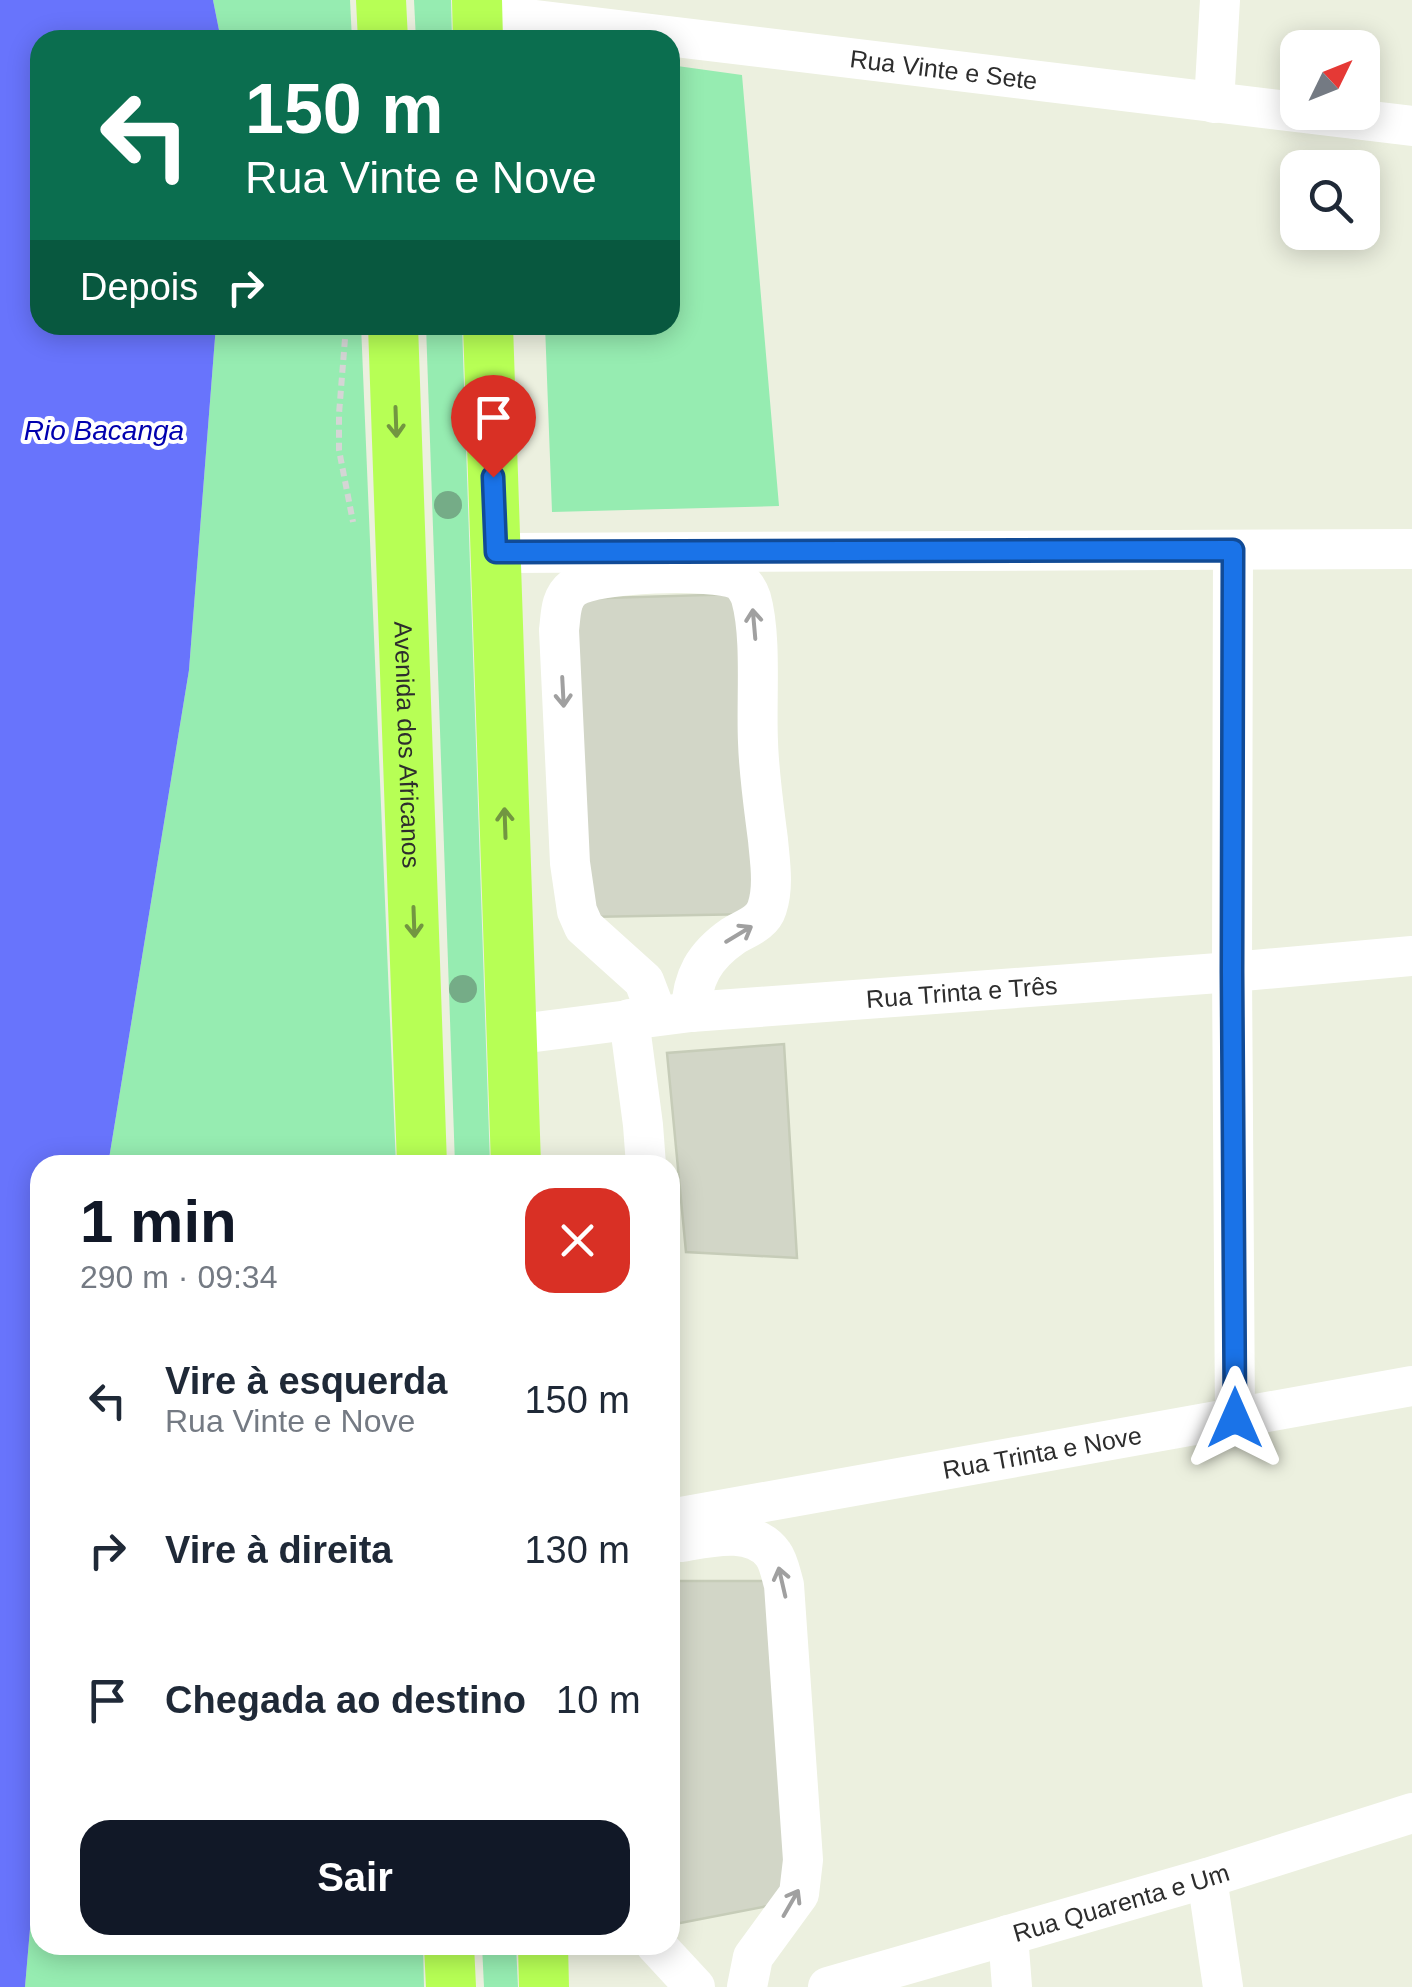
<!DOCTYPE html>
<html lang="pt">
<head>
<meta charset="utf-8">
<style>
  body { margin:0; font-family:Arial,sans-serif; background:#f2f2f3; color:#1f2937; height:100vh; display:flex; flex-direction:column; font-size:38px; white-space:nowrap }
  * { box-sizing:border-box; margin:0 }
  p { font-size:32px; color:#747a83 }
  .icon { flex:none; width:55px; height:55px; fill:none; stroke:currentColor; stroke-width:2; stroke-linecap:round; stroke-linejoin:round }
  .map { position:relative; flex:1; overflow:hidden }
  .panel { position:absolute; left:30px; top:1155px; width:650px; height:800px; display:flex; flex-direction:column; background:#fff; border-radius:30px; box-shadow:0 5px 25px #0003 }
  .panel>* { flex:none }
  .hud { position:absolute; left:30px; top:30px; width:650px; height:305px; border-radius:30px; box-shadow:0 5px 25px #0003; background:#0b6e4f; color:#fff; overflow:hidden }
  .needle { width:65px; rotate:47deg }
  .fabs { position:absolute; left:1280px; top:30px; display:grid; gap:20px }
  .fabs a { display:grid; place-items:center; width:100px; height:100px; border-radius:20px; background:#fff; box-shadow:0 5px 25px #0003; font-size:50px }
  .pin { position:absolute; display:grid; place-items:center; width:85px; height:85px; color:#fff; margin:-102px -42px; border-radius:50% 50% 50% 0; rotate:-45deg; box-shadow:0 0 10px #0007 }
  .pin .icon { rotate:45deg }
  .me { position:absolute; width:110px; margin:-55px; rotate:0deg; stroke-linejoin:round; filter:drop-shadow(0 0 8px #0008) }
  .turn { display:flex; align-items:center; gap:35px; height:210px; padding:0 50px; font-size:45px }
  .turn .icon { width:130px; height:130px; stroke-width:2.5 }
  .turn b { display:block; font-size:70px; line-height:85px }
  .then { display:flex; align-items:center; height:95px; padding:0 50px; background:#0003; gap:20px; font-size:38px }
  .round { display:grid; place-items:center; flex:none; width:105px; height:105px; border-radius:30px; background:#f2f2f3 }
  .headline { display:flex; align-items:center; justify-content:space-between; height:170px; padding:0 50px }
  h1 { font-size:60px; font-weight:600; line-height:75px; color:#111827 }
  .button { display:flex; gap:20px; margin-top:auto; padding:20px 50px }
  .button a { flex:1; height:115px; border-radius:30px; background:#111827; color:#fff; font-size:40px; font-weight:600; line-height:115px; text-align:center }
  ul { padding:0; list-style:none }
  li { display:flex; align-items:center; gap:30px; height:150px; padding:0 50px }
  li div { flex:1 }
  li b { display:block; font-size:38px }
  li em { font-style:normal }
  .map>svg:first-child { display:block }
  .green { fill:#96ecb1 }
  .water { fill:#6874fc }
  .building { fill:#d2d6c7; stroke:#c6ccb8; stroke-width:2.5 }
  .lines { fill:none; stroke-linecap:round; stroke-linejoin:round }
  .path { stroke:#d5d5d5; stroke-width:6; stroke-dasharray:8 5; stroke-linecap:butt }
  .minor { stroke:#fff; stroke-width:40 }
  .major { stroke:#b7ff55; stroke-width:50 }
  .tree { fill:#75ac87 }
  .oneway { stroke:#729641 }
  .oneway2 { stroke:#a0a0a0 }
  .route-casing { stroke:#114b97; stroke-width:25 }
  .route { stroke:#1a73e8; stroke-width:18 }
  .labels { text-anchor:middle; stroke-width:8; stroke-linejoin:round; paint-order:stroke }
  .street-label { font-size:25px; fill:#2d2d2d; stroke:#fff }
  .water-label { font-size:28px; font-style:italic; fill:#0000af; stroke:#fff }
</style>
</head>
<body>
<div class="map">
<svg width="1412" height="1987" viewBox="0 0 1412 1987">
  <rect width="100%" height="100%" fill="#ecf0df"/>
  <g class="green">
    <polygon points="213,0 350,0 352,40 221,40"/>
    <polygon points="414,0 451,0 452,40 416,40"/>
    <polygon points="670,65 742,75 779,506 552,512 545,325 670,325"/>
    <polygon points="216,325 361,325 396,1165 108,1165 189,670"/>
    <polygon points="426,325 462,325 490,1165 455,1165"/>
    <polygon points="40,1813 40,1945 423,1945 424,1987 25,1987"/>
    <polygon points="482,1945 516,1945 518,1987 484,1987"/>
  </g>
  <polygon class="water" points="0,0 213,0 221,40 40,40 40,325 216,325 189,670 108,1165 40,1165 40,1813 25,1987 0,1987"/>
  <g class="building">
    <polygon points="739,594 754,914 586,917 573,599"/>
    <polygon points="784,1044 797,1258 686,1252 667,1053"/>
    <polygon points="670,1581 768,1581 788,1902 670,1925"/>
  </g>
  <g class="lines">
    <polyline class="path" points="346,326 339,414 339,450 353,522"/>
    <g class="minor">
      <path id="s1" d="M 477,13 L 1412,126"/>
      <polyline points="1214,103 1220,0"/>
      <polyline points="1233,550 1232,972 1235,1418"/>
      <polyline points="496,553 1412,549"/>
      <path d="M 657,1015 L 644,981 L 584,927 L 577,911 L 570,863 L 559,630 C 561,615 560,598 573,588 C 595,572 713,568 738,580 C 744,583 749,592 751,598 C 762,637 756,699 758,742 C 759,775 764,808 768,840 C 770,862 774,887 767,908 C 762,924 745,928 733,936 C 704,956 692,978 691,1012"/>
      <polyline points="629,1019 643,1125 646,1165"/>
      <path id="s2" d="M 512,1035 L 691,1012 L 1232,972 L 1412,956"/>
      <path id="s3" d="M 670,1519 L 1412,1386"/>
      <path d="M 681,1542 C 710,1537 753,1526 773,1554 C 779,1562 781,1575 784,1585 L 803,1860 L 799,1894 L 753,1957 L 747,1987"/>
      <polyline points="1207,1878 1223,1987"/>
      <polyline points="1008,1935 1012,1987"/>
      <polyline points="656,1945 695,1987"/>
      <path id="s4" d="M 828,1987 L 1207,1878 L 1412,1813"/>
    </g>
    <g class="major">
      <polyline points="381,0 383,40"/>
      <polyline points="477,0 478,40"/>
      <path id="s5" d="M 393,325 L 422,1165"/>
      <polyline points="488,325 516,1165"/>
      <polyline points="449,1945 451,1987"/>
      <polyline points="543,1945 544,1987"/>
    </g>
  </g>
  <g class="tree">
    <circle cx="448" cy="505" r="14"/>
    <circle cx="463" cy="989" r="14"/>
  </g>
  <defs><path id="oneway-shaft" d="M-6 0H5M1.5-3L5.5 0L1.5 3" fill="none" stroke-width="1.6" stroke-linecap="round" stroke-linejoin="round" transform="scale(2.5)"/></defs>
  <g class="oneway">
    <use href="#oneway-shaft" transform="translate(396 422) rotate(88)"/>
    <use href="#oneway-shaft" transform="translate(505 823) rotate(-92)"/>
    <use href="#oneway-shaft" transform="translate(414 922) rotate(88)"/>
  </g>
  <g class="oneway2">
    <use href="#oneway-shaft" transform="translate(754 624) rotate(-95)"/>
    <use href="#oneway-shaft" transform="translate(563 692) rotate(87)"/>
    <use href="#oneway-shaft" transform="translate(739 934) rotate(-31)"/>
    <use href="#oneway-shaft" transform="translate(782 1582) rotate(-103)"/>
    <use href="#oneway-shaft" transform="translate(791 1903) rotate(-60)"/>
  </g>
  <g class="lines">
    <g class="route-casing">
      <polyline id="route" points="493,477 496,552 1233,550 1232,972 1235,1418"/>
    </g>
    <use href="#route" class="route"/>
  </g>
  <g class="labels">
    <g class="street-label">
      <text dy="9" stroke="none"><textPath href="#s1" startOffset="470">Rua Vinte e Sete</textPath></text>
      <text dy="9" stroke="none"><textPath href="#s5" startOffset="420">Avenida dos Africanos</textPath></text>
      <text dy="9" stroke="none"><textPath href="#s2" startOffset="452">Rua Trinta e Três</textPath></text>
      <text dy="9" stroke="none"><textPath href="#s3" startOffset="378">Rua Trinta e Nove</textPath></text>
      <text dy="9" stroke="none"><textPath href="#s4" startOffset="305">Rua Quarenta e Um</textPath></text>
    </g>
    <g class="water-label">
      <text x="104" y="440">Rio Bacanga</text>
    </g>
  </g>
</svg>
<div class="fabs">
<a><svg class="needle" viewBox="-14 -14 28 28"><path d="M0-13l5 13h-10z" fill="#e53935"/><path d="M0 13l5-13h-10z" fill="#747a83"/></svg></a>
<a><svg class="icon" aria-label="search" viewBox="0 0 24 24"><circle cx="10" cy="10" r="6"/><path d="M15 15l6 6"/></svg></a>
</div>
<div class="pin" style="left:493px;top:477px;background:#d93025"><svg class="icon" aria-label="arrive" viewBox="0 0 24 24"><path d="M6 21V4h12l-3 4 3 4H6"/></svg></div>
<svg class="me" style="left:1235px;top:1418px" viewBox="-20 -20 40 40"><path d="M0-17L14 15 0 8-14 15z" fill="#1a73e8" stroke="#fff" stroke-width="4"/></svg>
<div class="hud">
<div class="turn"><svg class="icon" aria-label="left" viewBox="0 0 24 24"><path d="M17 20v-9H6M10 6l-5 5 5 5"/></svg><div><b>150 m</b>Rua Vinte e Nove</div></div>
<div class="then">Depois<svg class="icon" aria-label="right" viewBox="0 0 24 24"><path d="M7 20v-9h11M14 6l5 5-5 5"/></svg></div>
</div>
<section class="panel">
<div class="headline"><div><h1>1 min</h1><p>290 m · 09:34</p></div><a class="round" style="background:#d93025;color:#fff"><svg class="icon" aria-label="close" viewBox="0 0 24 24"><path d="M6 6l12 12M18 6L6 18"/></svg></a></div>
<ul>
<li><svg class="icon" aria-label="left" viewBox="0 0 24 24"><path d="M17 20v-9H6M10 6l-5 5 5 5"/></svg><div><b>Vire à esquerda</b><p>Rua Vinte e Nove</p></div><em>150 m</em></li>
<li><svg class="icon" aria-label="right" viewBox="0 0 24 24"><path d="M7 20v-9h11M14 6l5 5-5 5"/></svg><div><b>Vire à direita</b></div><em>130 m</em></li>
<li><svg class="icon" aria-label="arrive" viewBox="0 0 24 24"><path d="M6 21V4h12l-3 4 3 4H6"/></svg><div><b>Chegada ao destino</b></div><em>10 m</em></li>
</ul>
<div class="button"><a>Sair</a></div>
</section>
</div>
</body>
</html>
